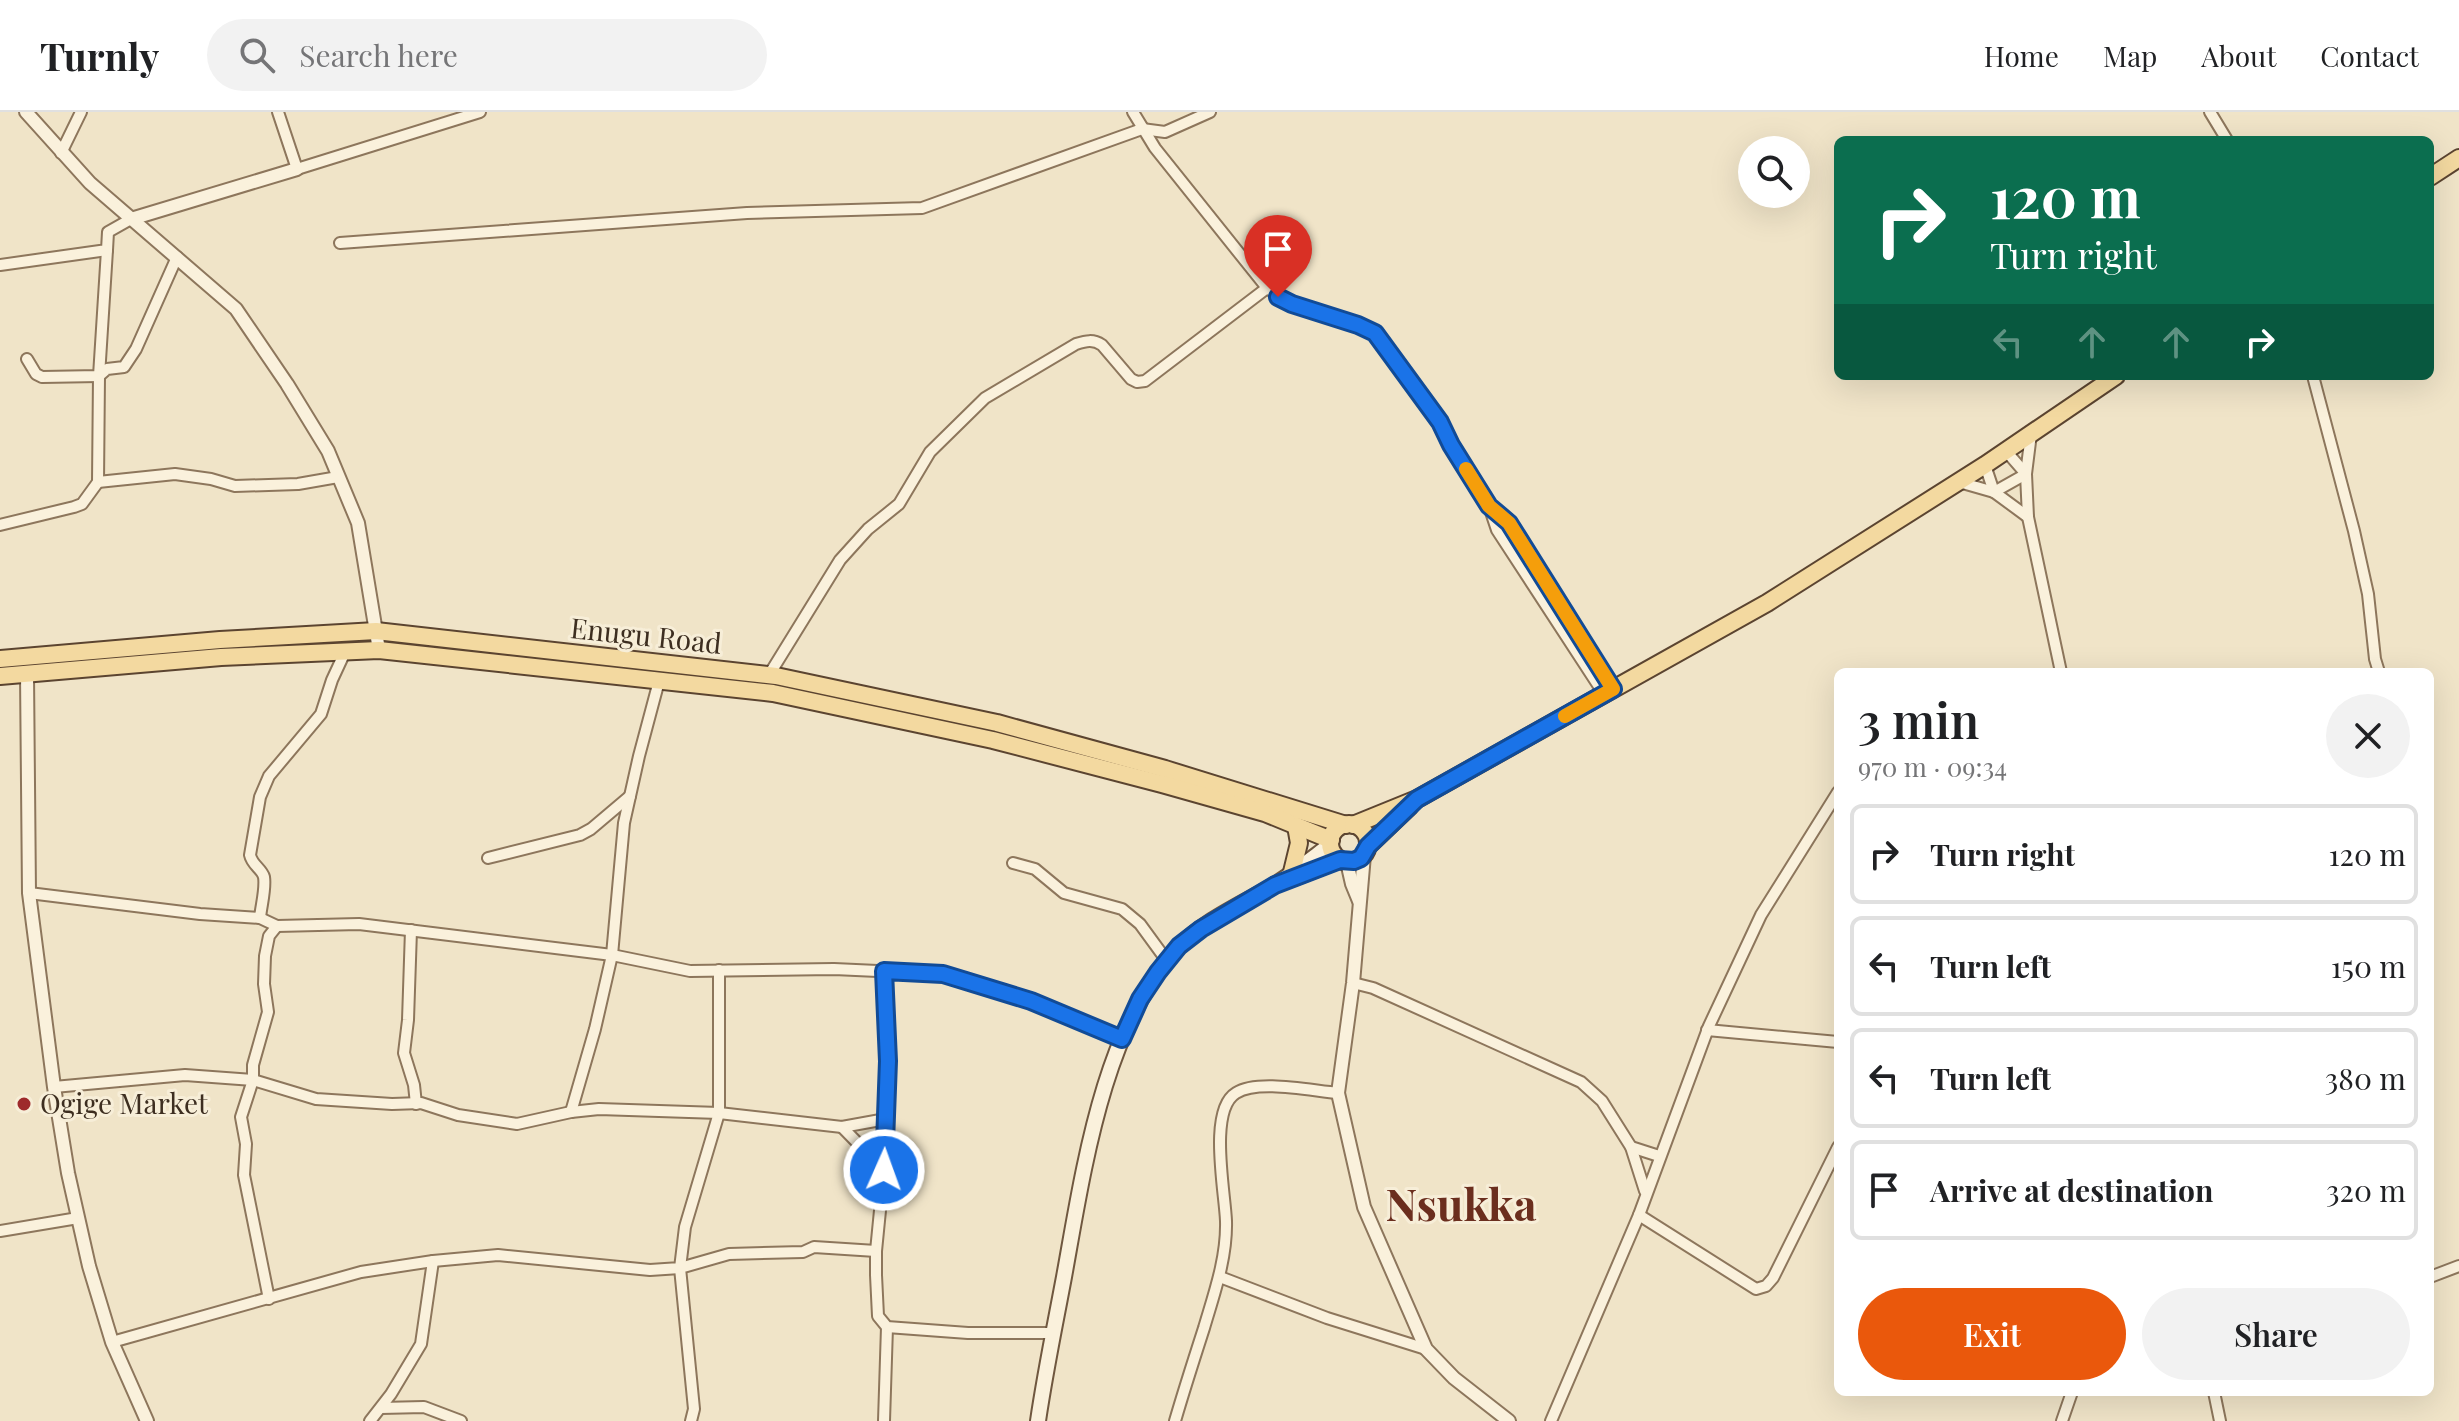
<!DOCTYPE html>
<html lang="en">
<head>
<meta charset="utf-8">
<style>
  body { margin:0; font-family:"Playfair Display",serif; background:#f2f2f2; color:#202124; height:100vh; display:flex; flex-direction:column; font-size:30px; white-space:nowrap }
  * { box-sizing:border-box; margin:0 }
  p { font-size:26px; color:#757577 }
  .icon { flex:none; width:44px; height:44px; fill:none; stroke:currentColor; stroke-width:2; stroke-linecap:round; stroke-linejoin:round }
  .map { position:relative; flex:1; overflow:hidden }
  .sheet { position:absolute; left:1834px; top:556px; width:600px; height:728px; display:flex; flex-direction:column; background:#fff; border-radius:12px; box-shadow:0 8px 32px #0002 }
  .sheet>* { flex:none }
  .top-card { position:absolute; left:1834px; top:24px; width:600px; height:244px; border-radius:12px; box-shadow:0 8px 32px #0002; background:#0b6e4f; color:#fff; overflow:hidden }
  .controls { position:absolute; left:1738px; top:24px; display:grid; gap:16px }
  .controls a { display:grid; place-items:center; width:72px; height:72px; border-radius:50%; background:#fff; box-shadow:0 8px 32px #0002; font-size:40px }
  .pin { position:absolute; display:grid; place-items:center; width:68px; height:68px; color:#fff; margin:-82px -34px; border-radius:50% 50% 50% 0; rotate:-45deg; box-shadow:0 0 8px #0007 }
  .pin .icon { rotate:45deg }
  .me { position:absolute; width:88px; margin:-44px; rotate:2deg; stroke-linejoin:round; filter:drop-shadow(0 0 6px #0008) }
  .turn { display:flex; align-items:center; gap:28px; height:168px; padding:0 24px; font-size:36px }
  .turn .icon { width:104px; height:104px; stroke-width:2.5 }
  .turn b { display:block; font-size:56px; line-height:68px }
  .lanes { display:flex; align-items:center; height:76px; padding:0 24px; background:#0003; justify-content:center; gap:40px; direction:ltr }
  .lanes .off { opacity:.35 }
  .round { display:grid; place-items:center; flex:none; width:84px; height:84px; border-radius:42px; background:#f2f2f2 }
  .overview { display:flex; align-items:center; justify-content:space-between; height:136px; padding:0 24px }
  h1 { font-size:48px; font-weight:600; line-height:60px }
  .button { display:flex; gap:16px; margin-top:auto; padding:16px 24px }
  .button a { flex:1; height:92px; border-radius:48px; background:#ea580c; color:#fff; font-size:32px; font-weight:600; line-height:92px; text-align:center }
  .button a+a { background:#f2f2f2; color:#202124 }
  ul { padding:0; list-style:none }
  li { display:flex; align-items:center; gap:24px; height:100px; margin:0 16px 12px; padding:0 8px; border:4px solid #e0e0e0; border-radius:12px }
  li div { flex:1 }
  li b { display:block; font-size:30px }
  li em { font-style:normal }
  header { display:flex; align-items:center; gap:48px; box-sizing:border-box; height:112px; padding:0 40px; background:#fff; border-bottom:2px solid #e0e0e0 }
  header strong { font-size:38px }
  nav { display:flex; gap:44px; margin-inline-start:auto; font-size:28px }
  .search { width:560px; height:72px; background:#f2f2f2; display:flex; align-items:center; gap:20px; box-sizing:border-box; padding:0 28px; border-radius:44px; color:#757577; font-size:30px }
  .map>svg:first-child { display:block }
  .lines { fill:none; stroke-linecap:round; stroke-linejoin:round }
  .minor-casing { stroke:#8d765c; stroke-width:14 }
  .tertiary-casing { stroke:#8d765c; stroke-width:16 }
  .secondary-casing { stroke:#6f573f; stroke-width:18 }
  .primary-casing { stroke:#5b4430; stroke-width:20 }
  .minor { stroke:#faf1dc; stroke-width:10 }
  .tertiary { stroke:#faf1dc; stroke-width:12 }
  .secondary { stroke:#faf1dc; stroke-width:14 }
  .primary { stroke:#f3d9a0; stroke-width:16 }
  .route-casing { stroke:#114b97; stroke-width:20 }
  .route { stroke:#1a73e8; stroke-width:14 }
  .slow { stroke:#f59e0b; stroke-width:14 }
  .poi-dot { fill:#9e2a2b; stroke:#f7eed8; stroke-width:3 }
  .labels { text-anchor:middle; stroke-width:6; stroke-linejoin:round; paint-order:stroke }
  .street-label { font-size:28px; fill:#3d2e20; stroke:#f7eed8 }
  .poi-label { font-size:28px; fill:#3d2e20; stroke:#f7eed8; text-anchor:start }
  .town-label { font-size:44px; font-weight:bold; fill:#6b2e1e; stroke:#f7eed8 }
</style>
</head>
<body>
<header>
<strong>Turnly</strong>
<div class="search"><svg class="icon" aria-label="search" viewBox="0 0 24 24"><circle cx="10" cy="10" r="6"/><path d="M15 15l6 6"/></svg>Search here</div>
<nav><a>Home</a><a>Map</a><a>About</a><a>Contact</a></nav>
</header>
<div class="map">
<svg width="2459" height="1309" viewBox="0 0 2459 1309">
  <rect width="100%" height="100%" fill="#f0e4c8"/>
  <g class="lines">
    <g class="minor-casing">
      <g id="minor">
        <polyline points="278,0 297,57 480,0"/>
        <polyline points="1133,0 1155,36 1267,176 1292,192 1358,213 1375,221 1440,310 1451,333 1489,394 1497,418 1604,582"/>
        <polyline points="2210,0 2227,28"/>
        <polyline points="61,41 81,0"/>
        <polyline points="340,131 747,101 922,96 1142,17 1165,20 1210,0"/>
        <polyline points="0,153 107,138 108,120 131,107"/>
        <polyline points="27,247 36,262 42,265 99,264 107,257 124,255 136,237 177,145"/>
        <polyline points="2313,264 2354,419 2368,482 2375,547 2379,560"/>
        <polyline points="2031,322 2026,362 2028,405 2061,560"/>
        <polyline points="2006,339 2026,362"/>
        <polyline points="1985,353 1994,380"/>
        <polyline points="98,370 175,362 211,367 235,374 298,372 338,365"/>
        <polyline points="1959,370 1994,380 2028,405"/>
        <polyline points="1994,380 2026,362"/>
        <polyline points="1491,395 1509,411 1613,577"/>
        <polyline points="0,413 74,395 82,392 98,370 99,264 107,138"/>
        <path d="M 769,563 L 840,448 L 868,417 L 899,392 L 930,340 L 985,286 L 1076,232 C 1086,229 1093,227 1102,233 L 1131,267 L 1137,270 L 1145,269 L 1267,176"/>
        <polyline points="488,746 580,723 591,717 630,684"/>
        <polyline points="1013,751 1035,757 1064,781 1122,797 1140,812 1167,849"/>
        <polyline points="29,781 200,802 260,806 277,814 359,812 612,843 690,859 834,857 943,862 1031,889 1122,927"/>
        <path d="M 260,806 C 261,794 266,777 264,765 C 262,757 252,753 250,743 L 260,685 L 269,664 L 321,602 L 332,568 L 345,540"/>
        <polyline points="411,818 408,908 404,941 414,973 416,992"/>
        <polyline points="884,859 888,949 884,1058 876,1139 876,1163 878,1204 887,1215 968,1221 1054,1221"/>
        <polyline points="1353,871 1373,876 1581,970 1602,989 1631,1035 1645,1079"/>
        <polyline points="1707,918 1838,930"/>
        <polyline points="54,975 185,963 253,968 316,987 392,992 421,991 458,1003 517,1012 571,1000 599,997 719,1001 842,1015 886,1007"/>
        <polyline points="571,1000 595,917 612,843 624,711 639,644 659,569"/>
        <polyline points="842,1015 884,1058"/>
        <polyline points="1631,1035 1659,1044"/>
        <polyline points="1639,1103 1756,1177 1766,1174 1773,1166 1838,1035"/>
        <polyline points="0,1119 78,1106"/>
        <polyline points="1220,1165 1327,1206 1426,1237"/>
        <polyline points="2430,1165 2459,1154"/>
        <polyline points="269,1187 244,1063 246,1032 241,1005 253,968 253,953 268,900 264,872 265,844 269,824 277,814"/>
        <polyline points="112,1230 361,1160 433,1149 498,1143 650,1158 680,1156 685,1115 719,1001 719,858"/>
        <polyline points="2214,1280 2220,1309"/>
        <polyline points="381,1296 424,1295 461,1309"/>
        <polyline points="370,1309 391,1282 421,1232 433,1149"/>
        <polyline points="691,1309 694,1297 680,1156 729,1142 803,1140 814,1135 876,1139"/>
        <polyline points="884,1309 887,1215"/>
        <path d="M 1175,1309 C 1184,1278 1194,1247 1204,1216 C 1214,1182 1227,1146 1226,1109 C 1225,1080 1208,998 1236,981 C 1258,967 1312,979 1338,981"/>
        <polyline points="1551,1309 1639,1103 1709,914 1761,803 1838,680"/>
        <polyline points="2062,1309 2072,1280"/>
      </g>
    </g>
    <g class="tertiary-casing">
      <g id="tertiary">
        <polyline points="26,0 90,71 236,197 287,272 328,339 358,411 379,538"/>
        <polyline points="131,107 297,57"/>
        <polyline points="27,562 29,781 54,975 68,1061 89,1154 112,1230 147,1309"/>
        <polyline points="1364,743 1353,871 1338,981 1364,1095 1426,1237 1454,1266 1509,1309"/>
        <polyline points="1347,750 1352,772 1359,789"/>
      </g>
    </g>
    <g class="secondary-casing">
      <g id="secondary">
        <polyline points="1294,766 1340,748"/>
        <path d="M 1038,1309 C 1045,1261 1055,1213 1064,1165 C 1083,1061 1103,913 1179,835 C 1204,809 1240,793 1271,775 C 1291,763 1311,747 1330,733"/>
      </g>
    </g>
    <g class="primary-casing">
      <g id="primary">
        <polyline points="2430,65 2459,46"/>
        <polyline points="0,547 220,528 376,519 776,564 997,611 1165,657 1346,713"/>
        <polyline points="0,564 221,545 379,538 773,581 993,628 1162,672 1265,701 1331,728"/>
        <circle cx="1349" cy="731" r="19"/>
        <polyline points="1353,713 1417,687 1767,491 1985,353 2116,264"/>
        <polyline points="1368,734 1410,694"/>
        <polyline points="1292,760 1299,731 1296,714"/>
      </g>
    </g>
    <use href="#minor" class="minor"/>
    <use href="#tertiary" class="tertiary"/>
    <use href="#secondary" class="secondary"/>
    <use href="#primary" class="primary"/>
  </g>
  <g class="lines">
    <g class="route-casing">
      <polyline id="route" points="884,1058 888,949 884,859 943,862 1031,889 1122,927 1140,887 1158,860 1179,834 1201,817 1275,773 1340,748 1354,749 1361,746 1368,734 1417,687 1613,577 1509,411 1489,394 1451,333 1440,310 1375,221 1358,213 1292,192 1278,185"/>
    </g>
    <use href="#route" class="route"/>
    <polyline class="slow" points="1466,357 1489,394 1509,411 1613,577 1565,604"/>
  </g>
  <circle class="poi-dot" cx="24" cy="992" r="8"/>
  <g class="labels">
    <g class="street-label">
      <text transform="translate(646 524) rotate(6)" y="10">Enugu Road</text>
    </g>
    <g class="poi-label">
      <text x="40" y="1002">Ogige Market</text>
    </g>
    <g class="town-label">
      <text x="1461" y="1109">Nsukka</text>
    </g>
  </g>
</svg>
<div class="controls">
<a><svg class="icon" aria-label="search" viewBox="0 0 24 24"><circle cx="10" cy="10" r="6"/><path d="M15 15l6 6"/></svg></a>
</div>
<div class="pin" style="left:1278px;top:185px;background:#d93025"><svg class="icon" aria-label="arrive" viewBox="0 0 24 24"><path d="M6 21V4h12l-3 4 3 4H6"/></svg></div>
<svg class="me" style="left:884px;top:1058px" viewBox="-20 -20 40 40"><circle r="17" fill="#1a73e8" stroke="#fff" stroke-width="3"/><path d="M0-11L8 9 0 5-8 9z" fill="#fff"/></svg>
<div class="top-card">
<div class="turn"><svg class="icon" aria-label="right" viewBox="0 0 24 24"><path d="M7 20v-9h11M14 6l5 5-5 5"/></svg><div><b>120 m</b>Turn right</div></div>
<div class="lanes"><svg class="icon off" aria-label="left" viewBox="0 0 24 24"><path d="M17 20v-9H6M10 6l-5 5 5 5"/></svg><svg class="icon off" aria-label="ahead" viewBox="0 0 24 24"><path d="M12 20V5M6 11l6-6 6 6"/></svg><svg class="icon off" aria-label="ahead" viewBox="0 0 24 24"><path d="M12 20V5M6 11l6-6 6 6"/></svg><svg class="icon" aria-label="right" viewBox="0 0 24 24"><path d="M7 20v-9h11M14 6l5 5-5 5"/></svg></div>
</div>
<section class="sheet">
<div class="overview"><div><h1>3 min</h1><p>970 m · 09:34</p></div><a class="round"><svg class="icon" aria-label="close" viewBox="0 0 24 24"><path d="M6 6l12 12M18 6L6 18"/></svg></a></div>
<ul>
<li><svg class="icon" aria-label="right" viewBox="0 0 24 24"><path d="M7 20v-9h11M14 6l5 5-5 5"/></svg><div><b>Turn right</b></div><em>120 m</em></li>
<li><svg class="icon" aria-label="left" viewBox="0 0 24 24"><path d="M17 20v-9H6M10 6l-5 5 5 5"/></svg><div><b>Turn left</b></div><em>150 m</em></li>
<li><svg class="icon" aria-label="left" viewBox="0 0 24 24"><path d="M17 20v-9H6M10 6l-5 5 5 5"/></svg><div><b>Turn left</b></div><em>380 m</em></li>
<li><svg class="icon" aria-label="arrive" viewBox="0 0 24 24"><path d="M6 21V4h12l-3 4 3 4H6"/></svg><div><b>Arrive at destination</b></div><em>320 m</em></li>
</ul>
<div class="button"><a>Exit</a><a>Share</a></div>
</section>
</div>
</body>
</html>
